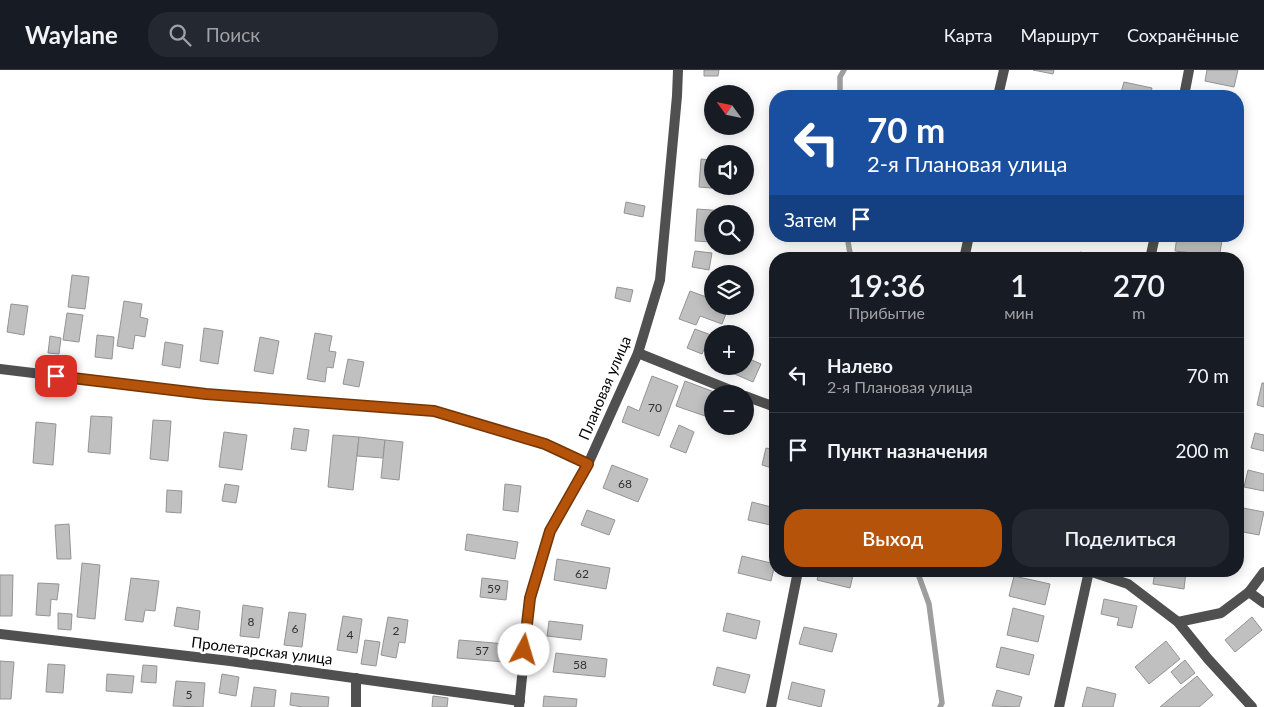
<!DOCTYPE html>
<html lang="ru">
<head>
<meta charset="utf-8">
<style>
  body { margin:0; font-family:Lato,sans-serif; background:#242831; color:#f1f3f6; height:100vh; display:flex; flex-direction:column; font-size:19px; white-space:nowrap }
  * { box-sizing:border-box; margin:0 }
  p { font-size:16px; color:#9ea1a6 }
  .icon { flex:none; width:28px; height:28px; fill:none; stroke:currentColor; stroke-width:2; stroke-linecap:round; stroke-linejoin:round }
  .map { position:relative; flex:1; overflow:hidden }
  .side { position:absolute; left:769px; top:182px; width:475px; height:325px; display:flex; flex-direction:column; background:#171b24; border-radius:20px; box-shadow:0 2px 12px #0003 }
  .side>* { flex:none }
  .guide { position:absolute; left:769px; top:20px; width:475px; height:152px; border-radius:20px; box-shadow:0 2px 12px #0003; background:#1a4fa0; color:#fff; overflow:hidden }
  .needle { width:32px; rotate:303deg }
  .controls { position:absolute; left:704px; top:15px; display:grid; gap:10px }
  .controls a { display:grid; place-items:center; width:50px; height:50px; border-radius:50%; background:#171b24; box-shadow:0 2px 12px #0003; font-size:25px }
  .pin { position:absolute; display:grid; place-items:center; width:42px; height:42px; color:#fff; margin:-21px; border-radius:10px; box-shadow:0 2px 8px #0006 }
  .me { position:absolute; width:55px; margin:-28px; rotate:6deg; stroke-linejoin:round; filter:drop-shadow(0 0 4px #0008) }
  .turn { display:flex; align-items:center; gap:18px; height:105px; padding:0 15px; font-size:22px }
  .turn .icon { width:65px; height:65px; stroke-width:2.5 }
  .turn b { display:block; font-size:35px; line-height:42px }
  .then { display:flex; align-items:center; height:48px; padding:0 15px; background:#0003; gap:10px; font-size:19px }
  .eta { display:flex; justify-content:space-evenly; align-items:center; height:85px; text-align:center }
  .eta b { font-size:30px; font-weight:600; line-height:35px }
  .button { display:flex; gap:10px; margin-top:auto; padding:10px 15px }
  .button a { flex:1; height:58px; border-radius:20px; background:#b45309; color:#fff; font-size:20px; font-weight:600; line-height:58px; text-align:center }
  .button a+a { background:#242831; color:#f1f3f6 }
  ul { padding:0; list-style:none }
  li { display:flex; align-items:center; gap:15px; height:75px; padding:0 15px; border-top:1px solid #363941 }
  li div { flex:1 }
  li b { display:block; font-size:19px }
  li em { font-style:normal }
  header { display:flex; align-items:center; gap:30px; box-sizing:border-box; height:70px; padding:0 25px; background:#171b24; border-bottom:1px solid #363941 }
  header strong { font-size:24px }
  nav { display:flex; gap:28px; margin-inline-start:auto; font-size:18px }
  .search { width:350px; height:45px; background:#242831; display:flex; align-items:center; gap:12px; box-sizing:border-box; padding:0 18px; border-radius:20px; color:#9ea1a6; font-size:19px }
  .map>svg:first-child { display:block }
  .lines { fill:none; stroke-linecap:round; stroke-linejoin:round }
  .stream { stroke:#9e9e9e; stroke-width:5.5 }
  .building { fill:#c0c0c0; stroke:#949494 }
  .minor { stroke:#505050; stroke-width:10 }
  .route-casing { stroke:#753606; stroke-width:12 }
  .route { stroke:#b45309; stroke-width:9 }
  .labels { text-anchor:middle; stroke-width:5; stroke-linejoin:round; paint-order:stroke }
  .number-label { font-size:12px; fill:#303030 }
  .street-label { font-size:15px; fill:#000; stroke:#fff }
</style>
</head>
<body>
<header>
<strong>Waylane</strong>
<div class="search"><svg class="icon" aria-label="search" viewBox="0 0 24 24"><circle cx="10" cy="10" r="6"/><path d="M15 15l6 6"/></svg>Поиск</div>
<nav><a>Карта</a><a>Маршрут</a><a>Сохранённые</a></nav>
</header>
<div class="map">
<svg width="1264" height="637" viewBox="0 0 1264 637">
  <rect width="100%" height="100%" fill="#fff"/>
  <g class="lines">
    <g class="stream">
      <polyline points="840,26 840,7 844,0"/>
      <polyline points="847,166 851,189"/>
      <polyline points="917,501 929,534 942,633 940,637"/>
    </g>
  </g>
  <g class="building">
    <polygon points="704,0 719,0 718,6 704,6"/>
    <polygon points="1033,0 1054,0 1053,4"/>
    <polygon points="1207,0 1238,0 1234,17 1205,11"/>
    <polygon points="1124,12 1152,18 1150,26 1120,26"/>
    <polygon points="701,89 712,90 712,118 699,117"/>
    <polygon points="626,132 645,136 643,147 624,143"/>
    <polygon points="697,139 724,141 723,144 712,144 712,172 695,171"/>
    <polygon points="1177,166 1198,166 1222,170 1219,189 1191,189 1192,183 1175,181"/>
    <polygon points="695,181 712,183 709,200 692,197"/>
    <polygon points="1080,182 1114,189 1079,189"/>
    <polygon points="72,205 89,207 85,239 68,237"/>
    <polygon points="617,217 633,220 630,232 615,228"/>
    <polygon points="690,221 712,229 712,236 729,236 722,254 700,246 696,255 679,249"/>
    <polygon points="124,231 142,234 140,247 148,249 145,267 135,265 133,279 117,276"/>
    <polygon points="11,234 28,236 24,265 7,262"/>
    <polygon points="67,243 83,245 79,272 63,270"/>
    <polygon points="204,258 223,261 218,294 200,291"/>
    <polygon points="695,259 711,265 702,284 687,278"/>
    <polygon points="315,263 332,266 329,281 336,282 333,298 327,297 325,312 307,309"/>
    <polygon points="97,265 114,267 112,289 95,287"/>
    <polygon points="50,266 61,268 59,284 48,283"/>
    <polygon points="260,267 279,271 273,304 254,301"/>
    <polygon points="165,272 183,275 180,298 162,295"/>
    <polygon points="745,287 761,294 753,312 721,298 721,296 745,296"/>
    <polygon points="348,289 364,292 359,317 343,314"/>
    <polygon points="652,306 678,316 659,366 622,352 628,336 639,341"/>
    <polygon points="685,311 717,323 716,324 712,324 712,334 708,347 676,336"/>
    <polygon points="1262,313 1264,313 1264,337 1257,335"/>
    <polygon points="91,346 112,347 110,384 88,382"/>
    <polygon points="153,350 171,351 168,391 150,389"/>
    <polygon points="36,352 56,354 53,395 33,393"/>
    <polygon points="679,355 694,362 686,383 670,377"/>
    <polygon points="294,358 309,360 306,381 291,379"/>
    <polygon points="224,362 247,365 242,400 219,397"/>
    <polygon points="1255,363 1264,365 1264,381 1251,378"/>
    <polygon points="333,365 359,367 353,420 328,417"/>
    <polygon points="359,367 385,370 383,388 357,386"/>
    <polygon points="385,370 403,372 399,410 381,408"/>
    <polygon points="766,378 775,380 775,399 762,395"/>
    <polygon points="612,395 648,409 638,432 603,418"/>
    <polygon points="1248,400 1264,404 1264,421 1244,417"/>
    <polygon points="225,414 239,416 236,433 222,431"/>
    <polygon points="505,414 521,416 518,442 503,440"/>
    <polygon points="167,420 182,421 181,443 166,442"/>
    <polygon points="752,432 775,438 775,456 748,450"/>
    <polygon points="1238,437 1264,442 1259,465 1238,461"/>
    <polygon points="587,440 615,450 609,465 581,455"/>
    <polygon points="69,454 71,489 57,489 55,455"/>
    <polygon points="467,464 518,472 515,489 465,480"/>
    <polygon points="742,486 775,494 771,511 738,503"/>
    <polygon points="557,489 610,498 606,519 554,510"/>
    <polygon points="82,493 100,495 95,549 77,547"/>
    <polygon points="819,501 854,501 850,518 817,510"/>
    <polygon points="1155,501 1186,501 1184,519 1153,514"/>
    <polygon points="0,505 13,505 12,546 0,546"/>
    <polygon points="1014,506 1050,514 1045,535 1009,526"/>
    <polygon points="131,508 159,511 155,541 145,540 143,552 125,550"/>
    <polygon points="482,508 508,511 506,530 480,527"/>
    <polygon points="38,513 59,514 57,530 51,529 50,546 36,545"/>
    <polygon points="1104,529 1137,536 1132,558 1117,555 1119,548 1101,544"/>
    <polygon points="243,535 263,538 259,568 240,566"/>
    <polygon points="177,537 200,541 198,560 174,556"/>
    <polygon points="1013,538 1044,546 1038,572 1007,565"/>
    <polygon points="289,542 306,544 302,577 284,575"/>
    <polygon points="58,543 72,544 71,560 58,559"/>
    <polygon points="727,543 760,551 756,569 723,561"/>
    <polygon points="343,546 362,549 357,583 337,580"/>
    <polygon points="388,547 408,550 405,573 399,572 396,588 381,585"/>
    <polygon points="1252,547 1262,560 1235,582 1225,570"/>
    <polygon points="549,551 583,555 581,570 547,566"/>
    <polygon points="804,557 837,564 832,582 799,574"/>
    <polygon points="365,570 380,572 376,596 361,594"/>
    <polygon points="459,570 506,574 504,592 457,588"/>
    <polygon points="1166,571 1180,589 1149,614 1135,597"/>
    <polygon points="1001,577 1034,585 1029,605 996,597"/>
    <polygon points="556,583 607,589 605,607 553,602"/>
    <polygon points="1185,590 1195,603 1181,614 1171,602"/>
    <polygon points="0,591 14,592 11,629 0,629"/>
    <polygon points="48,594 65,595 63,623 46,622"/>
    <polygon points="143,595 157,596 156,613 141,612"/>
    <polygon points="717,597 750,605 745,623 713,615"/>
    <polygon points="107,604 134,606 132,623 106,621"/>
    <polygon points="222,604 239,607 236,626 219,623"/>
    <polygon points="1197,606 1213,625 1199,637 1160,637"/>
    <polygon points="176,611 205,613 203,637 173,636"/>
    <polygon points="792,612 825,620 821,637 788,629"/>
    <polygon points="254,617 276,620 274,637 251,637"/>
    <polygon points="1087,617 1116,624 1113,637 1082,637"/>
    <polygon points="997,620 1022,627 1019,637 992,636"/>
    <polygon points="291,623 329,627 328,637 303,637 290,635"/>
    <polygon points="433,626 448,628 447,637 432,637"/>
    <polygon points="544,626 577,629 576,637 543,637"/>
  </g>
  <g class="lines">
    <g class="minor">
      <polyline points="998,26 1004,0"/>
      <polyline points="1184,26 1189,0"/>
      <polyline points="964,189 969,166"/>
      <polyline points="1150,189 1155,166"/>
      <polyline points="638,283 740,324"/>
      <polyline points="0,299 206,324 434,341 545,374 588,394"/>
      <polyline points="745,326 775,337"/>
      <polyline points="1249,522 1264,533"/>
      <polyline points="1178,552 1221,543 1249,522 1264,502"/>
      <polyline points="0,564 230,591 520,631"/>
      <polyline points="356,637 356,608"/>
      <polyline points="519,637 530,528 550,461 588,394 638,283 660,210 677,26 678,0"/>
      <polyline points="771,637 798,501"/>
      <polyline points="1059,637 1089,501 1128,514 1178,552 1208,589 1252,637"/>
    </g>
  </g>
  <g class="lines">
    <g class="route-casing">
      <polyline id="route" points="56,306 206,324 434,341 545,374 588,394 550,461 530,528 524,580"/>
    </g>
    <use href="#route" class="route"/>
  </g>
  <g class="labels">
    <g class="number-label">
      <text x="655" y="342">70</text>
      <text x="625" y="418">68</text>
      <text x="582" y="508">62</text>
      <text x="494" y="523">59</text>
      <text x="251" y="556">8</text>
      <text x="295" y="563">6</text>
      <text x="396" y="565">2</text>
      <text x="350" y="569">4</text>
      <text x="482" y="585">57</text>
      <text x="580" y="599">58</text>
      <text x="189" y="629">5</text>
    </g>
    <g class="street-label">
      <text transform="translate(605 318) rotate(-67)" y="5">Плановая улица</text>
      <text transform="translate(262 581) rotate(7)" y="5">Пролетарская улица</text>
    </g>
  </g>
</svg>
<div class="controls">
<a><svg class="needle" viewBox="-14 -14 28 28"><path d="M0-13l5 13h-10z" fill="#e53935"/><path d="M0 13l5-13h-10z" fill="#9ea1a6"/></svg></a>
<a><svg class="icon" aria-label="sound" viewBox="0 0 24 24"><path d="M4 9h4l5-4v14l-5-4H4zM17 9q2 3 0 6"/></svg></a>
<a><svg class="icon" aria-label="search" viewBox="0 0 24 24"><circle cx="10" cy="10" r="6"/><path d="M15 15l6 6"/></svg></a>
<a><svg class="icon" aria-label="layers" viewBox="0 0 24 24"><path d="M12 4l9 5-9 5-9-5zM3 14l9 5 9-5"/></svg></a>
<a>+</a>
<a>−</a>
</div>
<div class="pin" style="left:56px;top:306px;background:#d93025"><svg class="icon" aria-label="arrive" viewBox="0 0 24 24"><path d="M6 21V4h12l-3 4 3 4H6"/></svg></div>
<svg class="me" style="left:524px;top:580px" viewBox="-20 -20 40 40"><circle r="19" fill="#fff"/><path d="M0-13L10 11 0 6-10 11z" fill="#b45309"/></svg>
<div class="guide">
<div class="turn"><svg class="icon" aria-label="left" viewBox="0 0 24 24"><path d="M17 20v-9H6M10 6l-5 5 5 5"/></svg><div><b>70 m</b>2-я Плановая улица</div></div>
<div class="then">Затем<svg class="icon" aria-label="arrive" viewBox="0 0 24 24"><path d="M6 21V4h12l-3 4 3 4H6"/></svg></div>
</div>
<section class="side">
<div class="eta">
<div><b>19:36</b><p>Прибытие</p></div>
<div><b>1</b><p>мин</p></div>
<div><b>270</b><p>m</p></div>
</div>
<ul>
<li><svg class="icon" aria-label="left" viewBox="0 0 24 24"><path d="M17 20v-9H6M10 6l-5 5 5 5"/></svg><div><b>Налево</b><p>2-я Плановая улица</p></div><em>70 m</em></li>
<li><svg class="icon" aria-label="arrive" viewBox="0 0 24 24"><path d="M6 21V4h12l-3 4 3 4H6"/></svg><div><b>Пункт назначения</b></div><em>200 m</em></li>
</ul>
<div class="button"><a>Выход</a><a>Поделиться</a></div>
</section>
</div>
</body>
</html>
